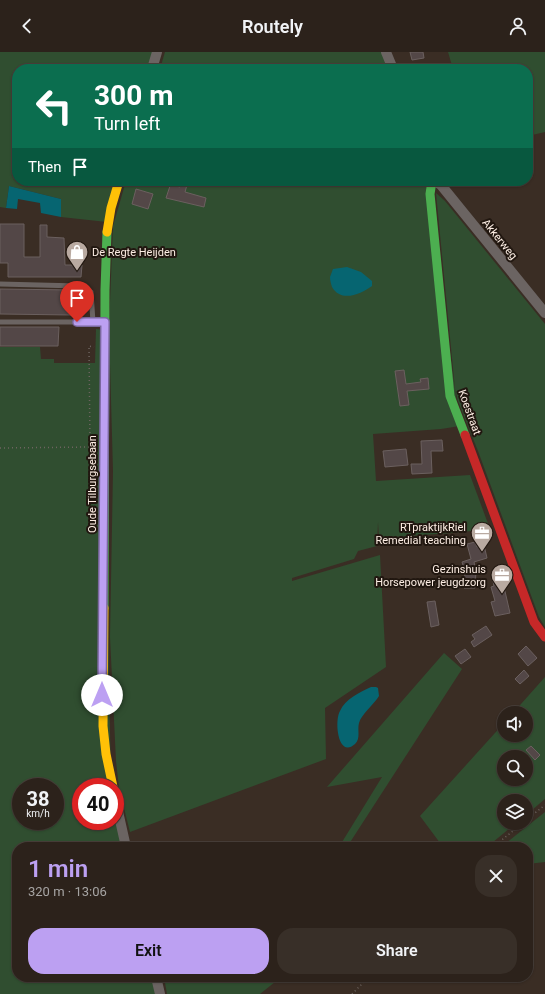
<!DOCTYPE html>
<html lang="en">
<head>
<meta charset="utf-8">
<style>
  body { margin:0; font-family:Roboto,sans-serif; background:#382f28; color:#f1f3f6; height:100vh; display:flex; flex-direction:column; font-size:15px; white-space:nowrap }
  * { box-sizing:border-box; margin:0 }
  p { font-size:13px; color:#a6a4a3 }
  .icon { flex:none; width:22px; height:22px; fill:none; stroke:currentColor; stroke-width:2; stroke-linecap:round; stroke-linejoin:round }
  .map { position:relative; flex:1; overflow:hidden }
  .side { position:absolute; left:12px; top:790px; width:521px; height:140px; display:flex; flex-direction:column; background:#2c221b; border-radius:16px; box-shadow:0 1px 3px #0004,0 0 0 1px #483f3a }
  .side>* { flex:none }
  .hud { position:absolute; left:12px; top:12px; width:521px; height:122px; border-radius:16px; box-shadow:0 1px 3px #0004,0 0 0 1px #483f3a; background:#0b6e4f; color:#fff; overflow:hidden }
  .buttons { position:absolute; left:497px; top:654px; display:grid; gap:8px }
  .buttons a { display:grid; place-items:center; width:36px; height:36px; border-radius:50%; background:#2c221b; box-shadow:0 1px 3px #0004,0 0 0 1px #483f3a; font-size:20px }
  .speed { position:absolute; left:12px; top:726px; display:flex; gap:8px; font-size:20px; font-weight:700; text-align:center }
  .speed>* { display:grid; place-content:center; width:52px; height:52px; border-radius:50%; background:#2c221b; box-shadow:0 1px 3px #0004,0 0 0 1px #483f3a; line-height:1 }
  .speed small { font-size:10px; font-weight:400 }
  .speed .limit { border:6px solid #d22; background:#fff; color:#111 }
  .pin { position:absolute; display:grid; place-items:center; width:34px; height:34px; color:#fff; margin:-41px -17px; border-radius:50% 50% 50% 0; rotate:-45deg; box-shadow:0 0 4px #0007 }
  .pin .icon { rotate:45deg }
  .me { position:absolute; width:44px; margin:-22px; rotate:0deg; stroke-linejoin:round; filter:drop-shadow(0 0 3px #0008) }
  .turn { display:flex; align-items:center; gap:14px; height:84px; padding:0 16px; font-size:18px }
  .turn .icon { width:52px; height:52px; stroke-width:2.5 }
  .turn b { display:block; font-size:28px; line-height:34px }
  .then { display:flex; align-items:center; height:38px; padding:0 16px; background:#0003; gap:8px; font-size:15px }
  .round { display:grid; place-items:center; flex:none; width:42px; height:42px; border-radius:16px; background:#382f28 }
  .overview { display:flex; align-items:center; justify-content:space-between; height:68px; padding:0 16px }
  h1 { font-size:24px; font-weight:600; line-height:30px; color:#bca0f2 }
  .button { display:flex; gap:8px; margin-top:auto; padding:8px 16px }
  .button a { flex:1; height:46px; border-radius:16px; background:#bca0f2; color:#111; font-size:16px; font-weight:600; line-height:46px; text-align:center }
  .button a+a { background:#382f28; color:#f1f3f6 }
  header { display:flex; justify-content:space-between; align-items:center; height:52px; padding:0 16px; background:#2c221b; font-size:18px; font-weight:600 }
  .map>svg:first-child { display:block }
  .green { fill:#304e30; fill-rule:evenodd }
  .water { fill:#066571 }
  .building { fill:#534747; stroke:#6b605f }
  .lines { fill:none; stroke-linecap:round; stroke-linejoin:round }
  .path { stroke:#6d6460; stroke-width:1.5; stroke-dasharray:1 3; stroke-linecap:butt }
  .lane { stroke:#6b6462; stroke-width:5 }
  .street { stroke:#6b6462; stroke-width:10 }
  .fast { stroke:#4caf50; stroke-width:9 }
  .slow { stroke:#ffc107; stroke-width:9 }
  .jam { stroke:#c62828; stroke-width:9 }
  .route-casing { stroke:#7a689d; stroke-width:10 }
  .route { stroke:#bca0f2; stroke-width:7 }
  .labels { text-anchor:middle; stroke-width:4; stroke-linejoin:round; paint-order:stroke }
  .street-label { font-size:11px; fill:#fdeee4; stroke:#211710 }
  .poi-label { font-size:11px; fill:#fdeee4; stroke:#211710; text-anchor:end }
</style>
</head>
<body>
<header><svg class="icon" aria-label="back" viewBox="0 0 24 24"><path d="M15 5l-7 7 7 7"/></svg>Routely<svg class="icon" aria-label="person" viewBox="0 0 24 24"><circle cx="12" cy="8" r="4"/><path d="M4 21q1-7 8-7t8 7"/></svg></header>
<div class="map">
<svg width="545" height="942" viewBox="0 0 545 942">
  <rect width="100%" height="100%" fill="#3a2d24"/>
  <g class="green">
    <polygon points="0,0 155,0 150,17 17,17 17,129 117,129 107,170 61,165 61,147 9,134 6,156 0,155"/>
    <polygon points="165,0 382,0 389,17 160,17"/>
    <polygon points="448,0 545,0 545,80 528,84 528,17 453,17"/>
    <polygon points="126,129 427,129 460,374 441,377 373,382 376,429 470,423 490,477 452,481 379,486 378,470 377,494 358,499 354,507 292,526 292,529 380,503 386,615 325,656 326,707 130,780 119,736 116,709 110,585 113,419 109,276 113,174"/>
    <polygon points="436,141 445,149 545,272 545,575 539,565 478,399 458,349 455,337"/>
    <path d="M 96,277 L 103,278 L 111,735 L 81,735 L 81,769 L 115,769 L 115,754 L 124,795 L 17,795 L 17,925 L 154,925 L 158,942 L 0,942 L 0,295 L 40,295 L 41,307 L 54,307 L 54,311 L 95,311 ZM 21,735 L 55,735 L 55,769 L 21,769 Z"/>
    <polygon points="444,601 462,617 347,795 339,795 382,725 327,735"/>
    <path d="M 545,625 L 545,747 L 526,763 L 526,749 L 504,749 L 504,771 L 516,771 L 487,795 L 443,795 L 420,764 L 504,671 L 504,683 L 526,683 L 526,661 L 513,661 ZM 504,705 L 526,705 L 526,727 L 504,727 Z"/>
    <polygon points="545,760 545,810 528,812 528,795 501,795"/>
    <polygon points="164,925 277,925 275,930 260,942 167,942"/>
  </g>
  <g class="water">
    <polygon points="9,134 61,147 61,165 41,161 40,151 18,147 17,157 6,156"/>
    <path d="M 347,215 L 361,220 L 372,229 L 372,234 C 361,242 341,251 332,235 C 331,232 330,228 330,225 L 333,217 Z"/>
    <path d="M 371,635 L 376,635 L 378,636 L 379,644 C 374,652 361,663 359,671 C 357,678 361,686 355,692 C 338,707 334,669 340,659 C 345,647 360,640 371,635 Z"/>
  </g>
  <g class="building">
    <polygon points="410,0 423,0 424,6 412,8"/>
    <polygon points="181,131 187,133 185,140 206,146 204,155 166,146 170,134 172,133 180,135"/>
    <polygon points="136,137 153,142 148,157 132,152"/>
    <polygon points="0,172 24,172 24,205 40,205 40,173 47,173 47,185 64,186 65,213 82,213 81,225 8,225 8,211 0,211"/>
    <polygon points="0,237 72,238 72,263 0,262"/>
    <polygon points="0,275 59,275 58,294 0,294"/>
    <polygon points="404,318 406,332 421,330 420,327 428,326 429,337 407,339 409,353 400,354 395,319"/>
    <polygon points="442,388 443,399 431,399 432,421 412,422 411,412 422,412 421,389"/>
    <polygon points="406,397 408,413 385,415 383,399"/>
    <polygon points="475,490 477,495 484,493 487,506 474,510 476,519 475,536 464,536 465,520 462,510 471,507 467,492"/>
    <polygon points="501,522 510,561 495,564 491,550 495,549 491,535 494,534 492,524"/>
    <polygon points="435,549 439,573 431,575 427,550"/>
    <polygon points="486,574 492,583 474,595 471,590 475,587 472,583"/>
    <polygon points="526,594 537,606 528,614 518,602"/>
    <polygon points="465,597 471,605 461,612 455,604"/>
    <polygon points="524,618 529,624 520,632 515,627"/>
    <polygon points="531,694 540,703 535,708 526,698"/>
  </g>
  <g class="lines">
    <g class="path">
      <polyline points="0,396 90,395 89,294 94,295"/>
      <polyline points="526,768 545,753"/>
      <polyline points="493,795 523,771"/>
      <polyline points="352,942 369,925"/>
    </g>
    <g class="lane">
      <polyline points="0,232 78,234 91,240 93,270"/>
      <polyline points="0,270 104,270"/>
    </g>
    <g class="street">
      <polyline points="386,0 393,17"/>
      <polyline points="152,17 157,0"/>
      <polyline points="435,129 441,133 545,261"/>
      <polyline points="115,746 126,795"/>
      <polyline points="156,925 160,942"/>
    </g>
    <g class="fast">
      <polyline points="432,129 430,142 450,344 465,383"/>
      <polyline points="104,556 105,238 107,180"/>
    </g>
    <g class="slow">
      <polyline points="107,180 111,156 119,129"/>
      <polyline points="104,556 103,674 106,702 113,735"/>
    </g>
    <polyline class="jam" points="465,383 534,570 545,585"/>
  </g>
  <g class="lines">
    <g class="route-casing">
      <polyline id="route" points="77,270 105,270 102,643"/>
    </g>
    <use href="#route" class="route"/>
  </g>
  <defs>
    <g id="shop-pin" transform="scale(1.15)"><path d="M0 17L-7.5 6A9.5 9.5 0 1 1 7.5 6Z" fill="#b9aaa1" stroke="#211710"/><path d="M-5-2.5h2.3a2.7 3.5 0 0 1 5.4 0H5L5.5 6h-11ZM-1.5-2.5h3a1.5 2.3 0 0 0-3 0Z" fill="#fff"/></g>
    <g id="office-pin" transform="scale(1.15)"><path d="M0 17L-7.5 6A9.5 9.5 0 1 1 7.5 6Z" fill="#b9aaa1" stroke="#211710"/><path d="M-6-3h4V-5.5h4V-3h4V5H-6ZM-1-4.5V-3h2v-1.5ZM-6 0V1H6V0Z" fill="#fff"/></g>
  </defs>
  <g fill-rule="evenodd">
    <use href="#shop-pin" x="77" y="200"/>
    <use href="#office-pin" x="482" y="481"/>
    <use href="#office-pin" x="502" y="523"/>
  </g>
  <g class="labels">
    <g class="street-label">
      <text transform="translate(500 187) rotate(51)" y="4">Akkerweg</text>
      <text transform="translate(470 360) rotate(70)" y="4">Koestraat</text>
      <text transform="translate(92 432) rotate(-90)" y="4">Oude Tilburgsebaan</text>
    </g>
    <g class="poi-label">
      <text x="92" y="204" text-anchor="start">De Regte Heijden</text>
      <text x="466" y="479">RTpraktijkRiel<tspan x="466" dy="13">Remedial teaching</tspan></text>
      <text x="486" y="521">Gezinshuis<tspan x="486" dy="13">Horsepower jeugdzorg</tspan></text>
    </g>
  </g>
</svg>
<div class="buttons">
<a><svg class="icon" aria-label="sound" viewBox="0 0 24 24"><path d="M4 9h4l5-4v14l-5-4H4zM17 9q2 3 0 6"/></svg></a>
<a><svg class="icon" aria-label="search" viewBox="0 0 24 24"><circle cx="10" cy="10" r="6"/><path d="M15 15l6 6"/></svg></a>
<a><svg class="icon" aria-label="layers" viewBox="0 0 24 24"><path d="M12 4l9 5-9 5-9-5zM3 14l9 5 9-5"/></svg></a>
</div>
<div class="speed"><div>38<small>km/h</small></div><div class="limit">40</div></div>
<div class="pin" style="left:77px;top:270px;background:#d93025"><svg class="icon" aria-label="arrive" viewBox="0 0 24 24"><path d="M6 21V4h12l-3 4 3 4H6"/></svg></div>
<svg class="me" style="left:102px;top:643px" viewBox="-20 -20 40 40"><circle r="19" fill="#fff"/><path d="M0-13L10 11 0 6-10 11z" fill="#bca0f2"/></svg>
<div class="hud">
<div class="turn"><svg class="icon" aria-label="left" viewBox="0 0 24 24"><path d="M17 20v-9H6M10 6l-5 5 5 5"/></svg><div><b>300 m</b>Turn left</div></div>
<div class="then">Then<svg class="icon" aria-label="arrive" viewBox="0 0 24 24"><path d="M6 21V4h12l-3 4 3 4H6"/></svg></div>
</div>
<section class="side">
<div class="overview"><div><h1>1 min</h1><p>320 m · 13:06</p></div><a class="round"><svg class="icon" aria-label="close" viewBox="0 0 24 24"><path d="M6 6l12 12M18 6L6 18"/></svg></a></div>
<div class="button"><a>Exit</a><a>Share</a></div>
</section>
</div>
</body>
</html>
